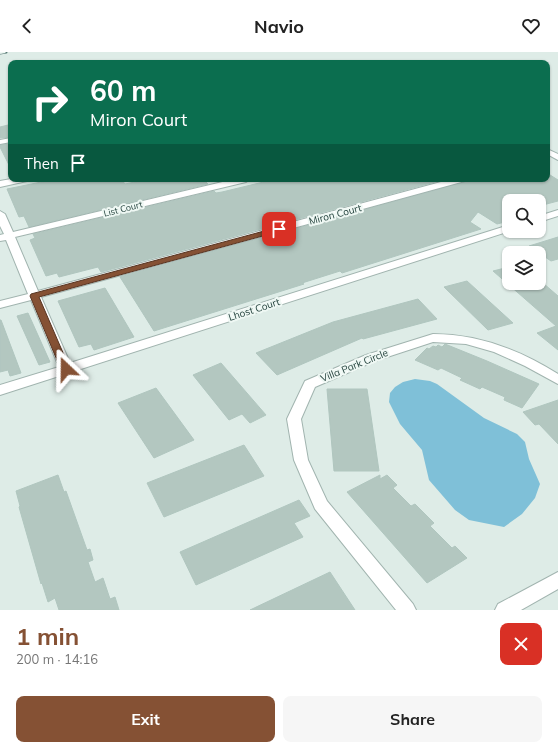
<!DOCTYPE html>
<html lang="en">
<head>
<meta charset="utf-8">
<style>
  body { margin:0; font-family:Mulish,sans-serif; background:#f6f6f6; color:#222; height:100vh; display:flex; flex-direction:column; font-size:15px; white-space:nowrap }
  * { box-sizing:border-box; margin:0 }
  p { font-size:13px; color:#767676 }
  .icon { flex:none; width:22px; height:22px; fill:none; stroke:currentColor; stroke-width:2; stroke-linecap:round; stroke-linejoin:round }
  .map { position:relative; height:558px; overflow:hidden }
  .panel { display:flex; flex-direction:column; background:#fff; flex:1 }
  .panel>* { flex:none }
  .banner { position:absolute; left:8px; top:8px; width:542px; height:122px; border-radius:8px; box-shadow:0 1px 3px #0004; background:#0b6e4f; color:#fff; overflow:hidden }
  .tools { position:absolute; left:502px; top:142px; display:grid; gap:8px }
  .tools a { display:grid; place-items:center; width:44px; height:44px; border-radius:8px; background:#fff; box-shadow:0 1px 3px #0004; font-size:20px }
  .pin { position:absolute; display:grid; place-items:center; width:34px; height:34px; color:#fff; margin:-17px; border-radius:8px; box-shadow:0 2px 6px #0006 }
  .me { position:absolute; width:44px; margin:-22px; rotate:337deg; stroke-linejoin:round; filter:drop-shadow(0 0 3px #0008) }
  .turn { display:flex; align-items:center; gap:14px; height:84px; padding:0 16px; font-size:18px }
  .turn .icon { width:52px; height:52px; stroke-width:2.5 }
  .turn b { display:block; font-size:28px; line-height:34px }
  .then { display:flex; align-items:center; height:38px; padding:0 16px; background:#0003; gap:8px; font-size:15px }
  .round { display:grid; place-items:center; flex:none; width:42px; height:42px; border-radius:8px; background:#f6f6f6 }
  .summary { display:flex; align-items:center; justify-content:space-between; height:68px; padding:0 16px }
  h1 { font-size:24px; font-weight:700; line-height:30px; color:#855134 }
  .button { display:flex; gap:8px; margin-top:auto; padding:8px 16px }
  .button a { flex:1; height:46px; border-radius:8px; background:#855134; color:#fff; font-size:16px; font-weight:700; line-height:46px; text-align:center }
  .button a+a { background:#f6f6f6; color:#222 }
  header { display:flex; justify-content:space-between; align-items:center; height:52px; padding:0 16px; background:#fff; font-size:18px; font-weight:700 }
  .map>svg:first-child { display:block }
  .water { fill:#7fc0d8 }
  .building { fill:#b3c7c0; stroke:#b0c6bf }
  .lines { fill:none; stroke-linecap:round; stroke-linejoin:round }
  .minor-casing { stroke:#a1b4af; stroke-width:2 }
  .minor { fill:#fff; fill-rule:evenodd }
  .rail-casing { stroke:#577974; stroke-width:3 }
  .rail { stroke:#eff8f4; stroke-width:2; stroke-dasharray:5.5; stroke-linecap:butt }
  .route { fill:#855134; stroke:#563522 }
  .labels { text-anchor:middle; stroke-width:4; stroke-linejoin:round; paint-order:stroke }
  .far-street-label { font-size:9px; fill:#1e3d38; stroke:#eff8f4 }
  .street-label { font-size:10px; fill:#1e3d38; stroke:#eff8f4 }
</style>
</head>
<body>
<header><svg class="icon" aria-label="back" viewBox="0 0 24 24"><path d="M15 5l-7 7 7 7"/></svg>Navio<svg class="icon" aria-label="heart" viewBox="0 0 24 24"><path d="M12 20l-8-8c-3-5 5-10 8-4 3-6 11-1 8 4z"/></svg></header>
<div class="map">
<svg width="558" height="558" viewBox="0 0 558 558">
  <rect width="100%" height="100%" fill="#deece7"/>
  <polygon class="water" points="415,327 430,329 437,332 484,366 517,382 525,390 529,407 540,432 535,446 522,462 504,475 469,468 455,458 429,428 422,398 400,372 389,350 390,341 395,335 403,330"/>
  <g class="building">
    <polygon points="8,73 11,78 11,85 0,86 0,75"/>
    <polygon points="11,92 11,117 0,95 0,93"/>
    <polygon points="547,121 558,128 558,149 539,154 539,149 509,149 509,169 497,172 478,160 470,170 481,177 342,221 340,219 302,231 304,232 154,279 120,225 465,130 467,127 547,127"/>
    <polygon points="56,127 121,127 125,132 149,127 203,127 208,132 29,175 24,164 19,165 7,137"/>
    <polygon points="276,127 446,127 101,220 98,215 59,225 57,221 46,224 30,188 35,186 33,182 214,139 216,141 222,140"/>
    <polygon points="558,185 558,207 551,209 529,194"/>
    <polygon points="509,215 509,231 543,231 558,244 558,298 537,281 556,274 493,219"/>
    <polygon points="467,229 513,271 488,278 444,235"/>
    <polygon points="105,236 134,285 94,298 91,292 79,295 58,249"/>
    <polygon points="418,247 437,267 363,287 362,286 277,323 256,301 333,270"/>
    <polygon points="28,261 50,310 39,313 17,264"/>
    <polygon points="0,268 1,268 21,321 10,324 8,318 0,320"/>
    <polygon points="445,292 487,309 539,332 522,356 504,348 505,345 482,335 480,337 460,328 462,326 441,316 438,318 415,308 427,296 429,297 433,294 436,295 438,293 442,295"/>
    <polygon points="221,311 266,363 250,371 242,362 229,368 193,323"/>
    <polygon points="156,336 194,388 154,406 118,351"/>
    <polygon points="327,337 367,337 379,419 334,419"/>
    <polygon points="558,348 558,392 539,372 535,373 523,360"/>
    <polygon points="244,393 264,424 164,465 147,431"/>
    <polygon points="58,423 64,440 66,439 87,498 90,497 93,508 88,510 95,530 103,526 110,547 115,545 119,558 59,558 55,546 48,550 42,531 41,532 19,455 20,454 16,439"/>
    <polygon points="380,423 380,427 387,423 397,433 393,436 411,454 415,452 434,471 430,474 452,496 455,494 467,506 427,531 347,440"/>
    <polygon points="299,448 310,464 294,471 303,485 196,533 180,500"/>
    <polygon points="330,520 355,558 250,558"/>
  </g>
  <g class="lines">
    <g class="minor-casing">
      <g id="minor">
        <polygon points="11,86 11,90 0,92 0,88"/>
        <polygon points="547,97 558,102 558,108 547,102"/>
        <polygon points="11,127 28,127 27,129 0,135 0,129"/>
        <polygon points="235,127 250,127 246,130 15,185 38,239 452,127 466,127 465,129 41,245 70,311 506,174 509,173 510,179 0,343 0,333 59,315 31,248 0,256 0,249 28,242 6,188 0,189 0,183 4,182 0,174 0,159 5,162 13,180"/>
        <polygon points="558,158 558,164 539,170 539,164"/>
        <path d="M 433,282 C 478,282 520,298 558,322 L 558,332 L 525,314 L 494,300 L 466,292 L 433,290 L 375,309 L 315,335 L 301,367 L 308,408 L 327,449 L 413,552 L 416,558 L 396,558 L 315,457 L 294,408 L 287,367 L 305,329 L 366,303 Z"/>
        <polygon points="558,520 558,537 521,558 495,558 498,552"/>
      </g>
    </g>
    <use href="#minor" class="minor"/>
    <g class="rail-casing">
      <polyline id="rail" points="0,1 6,0"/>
    </g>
    <use href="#rail" class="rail"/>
  </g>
  <polygon class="route" points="279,175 282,177 281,179 39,245 70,317 66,321 62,320 30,244 31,242"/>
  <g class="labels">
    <g class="far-street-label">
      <text transform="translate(123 157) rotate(-14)" y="3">List Court</text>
    </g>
    <g class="street-label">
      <text transform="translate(335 162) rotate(-15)" y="4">Miron Court</text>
      <text transform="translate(254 257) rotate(-18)" y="4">Lhost Court</text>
      <text transform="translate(354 313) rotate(-22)" y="4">Villa Park Circle</text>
    </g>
  </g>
</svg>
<div class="tools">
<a><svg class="icon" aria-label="search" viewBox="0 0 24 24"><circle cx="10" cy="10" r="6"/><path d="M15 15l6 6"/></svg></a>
<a><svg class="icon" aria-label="layers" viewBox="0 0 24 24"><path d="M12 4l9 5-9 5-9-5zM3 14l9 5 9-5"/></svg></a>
</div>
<div class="pin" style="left:279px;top:177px;background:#d93025"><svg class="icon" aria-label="arrive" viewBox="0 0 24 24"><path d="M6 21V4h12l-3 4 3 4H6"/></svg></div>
<svg class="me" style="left:66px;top:317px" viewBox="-20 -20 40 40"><path d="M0-17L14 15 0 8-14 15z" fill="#855134" stroke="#fff" stroke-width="4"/></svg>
<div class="banner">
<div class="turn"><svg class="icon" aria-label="right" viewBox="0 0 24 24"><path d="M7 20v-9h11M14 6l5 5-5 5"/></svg><div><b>60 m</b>Miron Court</div></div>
<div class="then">Then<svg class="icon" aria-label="arrive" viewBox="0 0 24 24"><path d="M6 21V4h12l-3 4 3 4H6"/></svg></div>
</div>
</div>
<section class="panel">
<div class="summary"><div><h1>1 min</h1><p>200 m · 14:16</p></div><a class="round" style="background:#d93025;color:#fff"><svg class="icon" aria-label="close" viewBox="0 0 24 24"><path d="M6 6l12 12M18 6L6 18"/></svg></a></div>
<div class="button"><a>Exit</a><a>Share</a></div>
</section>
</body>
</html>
